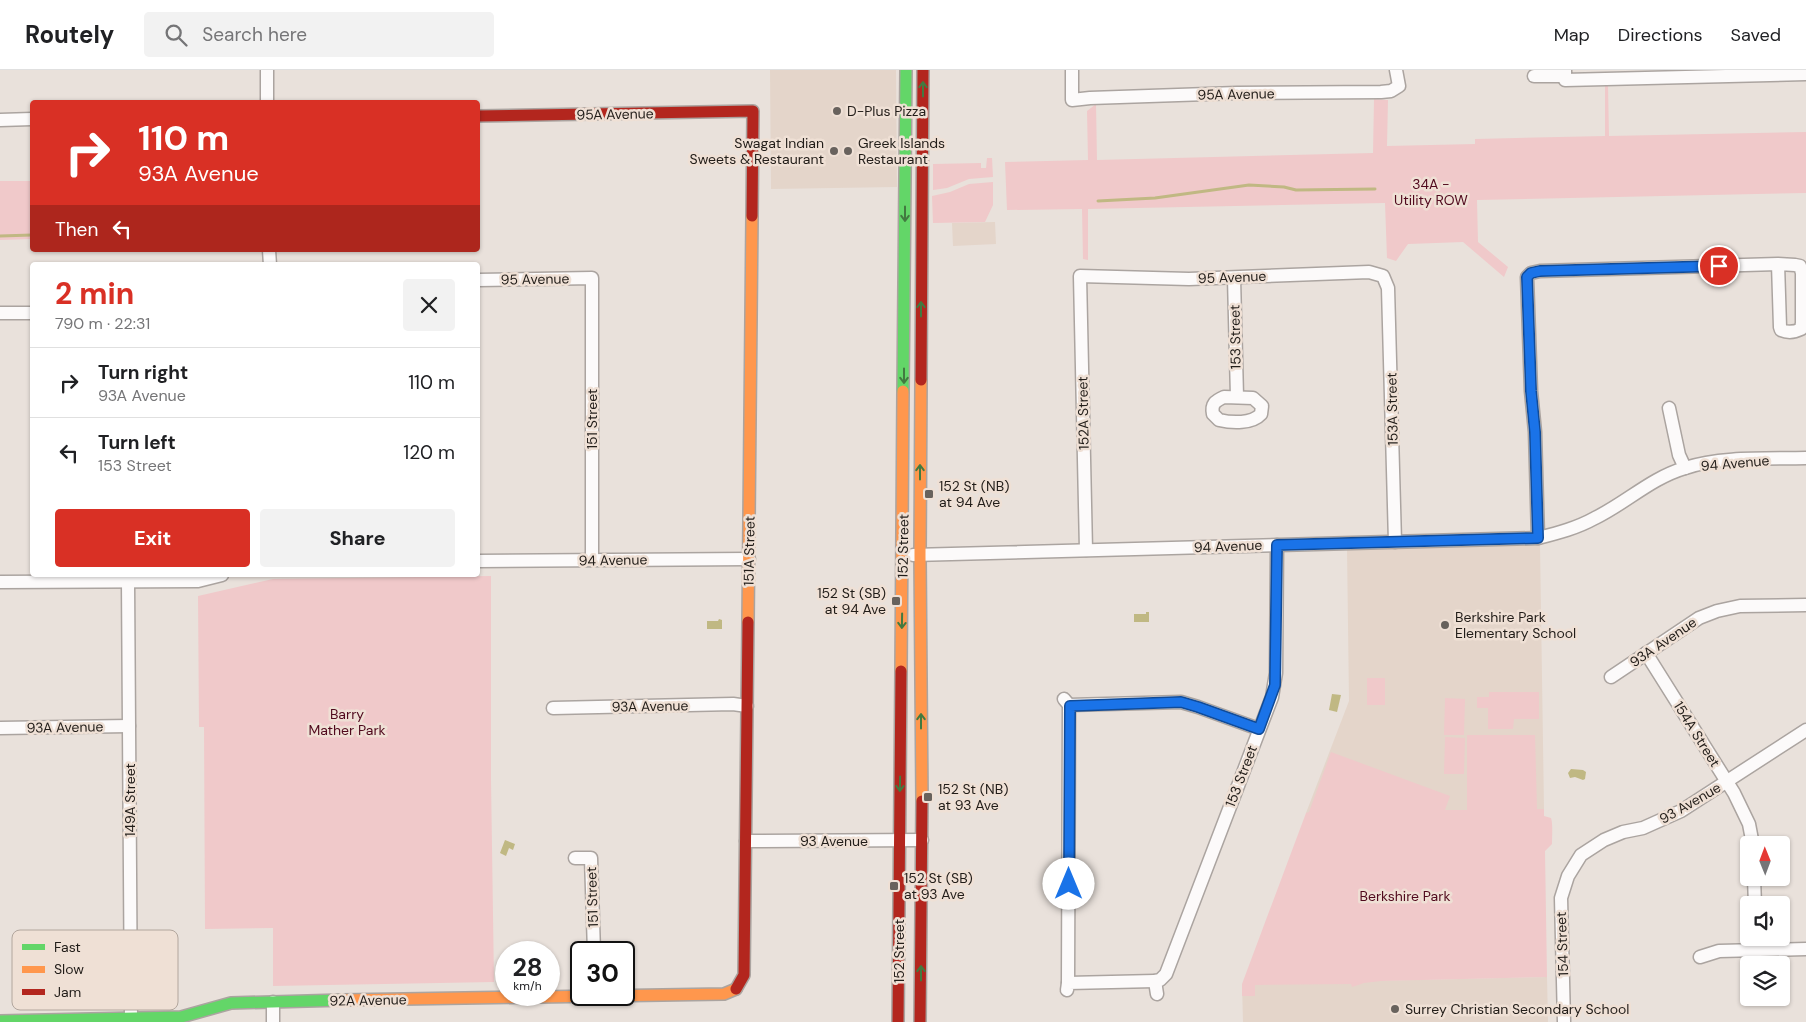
<!DOCTYPE html>
<html lang="en">
<head>
<meta charset="utf-8">
<style>
  body { margin:0; font-family:"DM Sans",sans-serif; background:#f2f2f2; color:#202124; height:100vh; display:flex; flex-direction:column; font-size:19px; white-space:nowrap }
  * { box-sizing:border-box; margin:0 }
  p { font-size:16px; color:#757577 }
  .icon { flex:none; width:28px; height:28px; fill:none; stroke:currentColor; stroke-width:2; stroke-linecap:round; stroke-linejoin:round }
  .map { position:relative; flex:1; overflow:hidden }
  .side { position:absolute; left:30px; top:192px; width:450px; height:315px; display:flex; flex-direction:column; background:#fff; border-radius:5px; box-shadow:0 1px 4px #0004 }
  .side>* { flex:none }
  .banner { position:absolute; left:30px; top:30px; width:450px; height:152px; border-radius:5px; box-shadow:0 1px 4px #0004; background:#d93025; color:#fff; overflow:hidden }
  .needle { width:32px; rotate:359deg }
  .buttons { position:absolute; left:1740px; top:766px; display:grid; gap:10px }
  .buttons a { display:grid; place-items:center; width:50px; height:50px; border-radius:5px; background:#fff; box-shadow:0 1px 4px #0004; font-size:25px }
  .speed { position:absolute; left:495px; top:871px; display:flex; gap:10px; font-size:25px; font-weight:700; text-align:center }
  .speed>* { display:grid; place-content:center; width:65px; height:65px; border-radius:50%; background:#fff; box-shadow:0 1px 4px #0004; line-height:1 }
  .speed small { font-size:12px; font-weight:400 }
  .speed .limit { border:2px solid #111; border-radius:8px; background:#fff; color:#111 }
  .pin { position:absolute; display:grid; place-items:center; width:42px; height:42px; color:#fff; margin:-21px; border:2px solid #fff; border-radius:50%; box-shadow:0 1px 5px #0007 }
  .me { position:absolute; width:55px; margin:-28px; rotate:0deg; stroke-linejoin:round; filter:drop-shadow(0 0 4px #0008) }
  .turn { display:flex; align-items:center; gap:18px; height:105px; padding:0 25px; font-size:22px }
  .turn .icon { width:65px; height:65px; stroke-width:2.5 }
  .turn b { display:block; font-size:35px; line-height:42px }
  .then { display:flex; align-items:center; height:48px; padding:0 25px; background:#0003; gap:10px; font-size:19px }
  .round { display:grid; place-items:center; flex:none; width:52px; height:52px; border-radius:5px; background:#f2f2f2 }
  .overview { display:flex; align-items:center; justify-content:space-between; height:85px; padding:0 25px }
  h1 { font-size:30px; font-weight:700; line-height:38px; color:#d93025 }
  .cta { display:flex; gap:10px; margin-top:auto; padding:10px 25px }
  .cta a { flex:1; height:58px; border-radius:5px; background:#d93025; color:#fff; font-size:20px; font-weight:700; line-height:58px; text-align:center }
  .cta a+a { background:#f2f2f2; color:#202124 }
  ul { padding:0; list-style:none }
  li { display:flex; align-items:center; gap:15px; height:70px; padding:0 25px; border-top:1px solid #e0e0e0 }
  li div { flex:1 }
  li b { display:block; font-size:19px }
  li em { font-style:normal }
  header { display:flex; align-items:center; gap:30px; box-sizing:border-box; height:70px; padding:0 25px; background:#fff; border-bottom:1px solid #e0e0e0 }
  header strong { font-size:24px }
  nav { display:flex; gap:28px; margin-inline-start:auto; font-size:18px }
  .search { width:350px; height:45px; background:#f2f2f2; display:flex; align-items:center; gap:12px; box-sizing:border-box; padding:0 18px; border-radius:5px; color:#757577; font-size:19px }
  .map>svg:first-child { display:block }
  .built { fill:#e4d5ca }
  .green { fill:#f0c9ca }
  .water { fill:#c0b883 }
  .lines { fill:none; stroke-linecap:round; stroke-linejoin:round }
  .stream { stroke:#c0b883; stroke-width:3 }
  .street-casing { stroke:#aba4a0; stroke-width:15 }
  .fast-casing { stroke:#aba4a0; stroke-width:14 }
  .slow-casing { stroke:#aba4a0; stroke-width:14 }
  .jam-casing { stroke:#aba4a0; stroke-width:14 }
  .street { stroke:#fcfafa; stroke-width:12 }
  .fast { stroke:#63d668; stroke-width:11 }
  .slow { stroke:#ff974d; stroke-width:11 }
  .jam { stroke:#b3261e; stroke-width:11 }
  .oneway { stroke:#427a40 }
  .route-casing { stroke:#114b97; stroke-width:12 }
  .route { stroke:#1a73e8; stroke-width:9 }
  .poi-dot { fill:#68625d; stroke:#efe0d5; stroke-width:2 }
  .labels { text-anchor:middle; stroke-width:5; stroke-linejoin:round; paint-order:stroke }
  .street-label { font-size:14px; fill:#221d19; stroke:#efe0d5 }
  .poi-label { font-size:14px; fill:#221d19; stroke:#efe0d5; text-anchor:start }
  .park-label { font-size:14px; fill:#50091d; stroke:#efe0d5 }
  .key { fill:#efe0d5; stroke:#b2a69d; stroke-width:1 }
  .key-label { font-size:14px; fill:#221d19 }
</style>
</head>
<body>
<header>
<strong>Routely</strong>
<div class="search"><svg class="icon" aria-label="search" viewBox="0 0 24 24"><circle cx="10" cy="10" r="6"/><path d="M15 15l6 6"/></svg>Search here</div>
<nav><a>Map</a><a>Directions</a><a>Saved</a></nav>
</header>
<div class="map">
<svg width="1806" height="952" viewBox="0 0 1806 952">
  <rect width="100%" height="100%" fill="#e9e1db"/>
  <g class="built">
    <polygon points="770,0 896,0 897,117 771,119"/>
    <polygon points="995,152 996,174 953,176 952,153"/>
    <polygon points="1540,475 1544,739 1306,743 1349,631 1347,478"/>
    <polygon points="1547,907 1548,952 1243,952 1242,914"/>
  </g>
  <g class="green">
    <polygon points="1605,16 1608,16 1609,66 1806,62 1806,123 1477,130 1478,172 1508,197 1504,207 1463,172 1408,174 1396,191 1387,188 1385,133 1088,139 1088,190 1083,189 1082,139 1007,140 1005,92 1088,90 1087,41 1096,34 1097,90 1373,83 1374,29 1388,30 1387,76 1475,74 1475,69 1605,66"/>
    <polygon points="987,88 992,88 993,107 969,109 947,118 933,120 933,94 981,93 981,98 986,98"/>
    <polygon points="0,111 32,111 32,169 0,170"/>
    <polygon points="993,112 993,135 985,152 933,153 932,126 950,122 969,114"/>
    <polygon points="491,506 491,710 494,912 273,916 273,858 205,859 204,657 199,657 198,526 273,509"/>
    <rect x="1367" y="608" width="18" height="27"/>
    <polygon points="1489,622 1539,622 1539,649 1514,649 1513,659 1488,659 1488,638 1477,638 1477,627 1489,627"/>
    <polygon points="1445,628 1465,629 1464,665 1444,665"/>
    <path d="M 1467,665 L 1535,665 L 1537,739 L 1544,739 L 1544,746 L 1551,748 C 1553,753 1552,767 1552,774 L 1545,781 L 1547,907 L 1381,911 L 1364,913 L 1352,917 L 1351,914 L 1255,915 L 1255,926 L 1242,926 L 1242,914 L 1306,743 L 1309,742 L 1331,682 L 1450,726 L 1445,740 L 1467,740 Z"/>
    <polygon points="1445,667 1465,668 1464,704 1444,704"/>
  </g>
  <g class="water">
    <polygon points="1146,542 1149,542 1149,552 1134,552 1134,544 1146,544"/>
    <polygon points="719,549 722,550 722,559 707,559 707,551 718,551"/>
    <polygon points="1332,624 1341,625 1337,642 1329,640"/>
    <polygon points="1571,699 1583,700 1586,702 1585,709 1583,710 1575,707 1570,708 1568,703"/>
    <polygon points="505,770 515,774 513,780 509,778 506,786 500,783"/>
  </g>
  <g class="lines">
    <g class="stream">
      <polyline points="1098,131 1155,128 1249,115 1284,117 1296,120 1375,119"/>
      <polyline points="0,166 32,165"/>
    </g>
    <g class="street-casing">
      <g id="street">
        <polyline points="267,0 267,32"/>
        <polyline points="1072,0 1072,30 1090,28 1237,23 1381,22 1391,21 1399,16 1396,0"/>
        <polyline points="1565,0 1565,10 1806,4"/>
        <polyline points="1534,6 1565,6"/>
        <polyline points="0,50 32,49"/>
        <polyline points="269,180 270,195"/>
        <polyline points="1234,208 1237,327"/>
        <polyline points="478,210 592,208 592,490"/>
        <polyline points="0,243 32,243"/>
        <path d="M 1224,327 L 1253,328 L 1262,336 L 1261,344 C 1252,354 1232,353 1219,350 L 1213,344 C 1211,334 1215,331 1224,327 Z"/>
        <polyline points="1669,338 1679,385 1685,398"/>
        <path d="M 1538,468 L 1535,362 L 1531,321 L 1527,207 L 1531,203 L 1540,201 L 1778,194 L 1780,257 L 1781,260 C 1788,263 1795,262 1801,259 L 1802,253 L 1802,203 L 1800,196 L 1795,195 L 1778,194"/>
        <polyline points="1086,480 1080,206 1189,209 1369,202 1383,206 1388,218 1395,472"/>
        <path d="M 913,485 L 1538,468 C 1558,463 1577,458 1595,448 C 1626,433 1651,408 1685,398 C 1722,386 1768,389 1806,388"/>
        <polyline points="478,491 749,489"/>
        <polyline points="128,511 131,948"/>
        <polyline points="0,512 198,511 222,505"/>
        <polyline points="1646,583 1734,723 1749,754 1753,775"/>
        <polyline points="1611,607 1699,548 1717,541 1740,536 1806,535"/>
        <polyline points="1064,629 1069,635 1068,913"/>
        <polyline points="1069,635 1181,632 1198,637 1259,659"/>
        <polyline points="553,638 733,634 747,636"/>
        <polyline points="0,658 129,656"/>
        <polyline points="746,771 922,770"/>
        <polyline points="575,788 591,788 594,882"/>
        <polyline points="1754,808 1755,835"/>
        <polyline points="1756,868 1756,880"/>
        <polyline points="1700,887 1719,881 1806,879"/>
        <polyline points="1067,920 1068,913 1155,911"/>
        <polyline points="1157,924 1155,911 1160,910 1166,904 1272,627 1276,603 1277,475"/>
        <polyline points="273,932 273,952"/>
        <polyline points="1564,952 1561,828 1568,806 1581,785 1604,770 1623,762 1643,758 1681,741 1806,660"/>
      </g>
    </g>
    <g class="fast-casing">
      <g id="fast">
        <polyline points="903,321 906,0"/>
        <polyline points="0,951 181,947 231,933 343,930"/>
      </g>
    </g>
    <g class="slow-casing">
      <g id="slow">
        <polyline points="921,310 920,486 922,731"/>
        <polyline points="748,552 752,146"/>
        <polyline points="901,601 903,321"/>
        <polyline points="343,930 724,924 736,919"/>
      </g>
    </g>
    <g class="jam-casing">
      <g id="jam">
        <polyline points="478,46 753,41 752,146"/>
        <polyline points="921,310 923,0"/>
        <polyline points="736,919 744,905 748,552"/>
        <polyline points="898,952 901,601"/>
        <polyline points="920,952 922,731"/>
      </g>
    </g>
    <use href="#street" class="street"/>
    <use href="#fast" class="fast"/>
    <use href="#slow" class="slow"/>
    <use href="#jam" class="jam"/>
  </g>
  <defs><path id="oneway-shaft" d="M-6 0H5M1.5-3L5.5 0L1.5 3" fill="none" stroke-width="1.6" stroke-linecap="round" stroke-linejoin="round" transform="scale(1.25)"/></defs>
  <g class="oneway">
    <use href="#oneway-shaft" transform="translate(923 19) rotate(-90)"/>
    <use href="#oneway-shaft" transform="translate(905 144) rotate(90)"/>
    <use href="#oneway-shaft" transform="translate(921 239) rotate(-90)"/>
    <use href="#oneway-shaft" transform="translate(904 306) rotate(90)"/>
    <use href="#oneway-shaft" transform="translate(920 402) rotate(-90)"/>
    <use href="#oneway-shaft" transform="translate(902 551) rotate(91)"/>
    <use href="#oneway-shaft" transform="translate(921 651) rotate(-90)"/>
    <use href="#oneway-shaft" transform="translate(900 714) rotate(91)"/>
    <use href="#oneway-shaft" transform="translate(921 903) rotate(-90)"/>
  </g>
  <g class="lines">
    <g class="route-casing">
      <polyline id="route" points="1069,814 1070,636 1181,632 1198,637 1259,659 1275,615 1277,475 1538,468 1535,362 1531,321 1527,207 1531,203 1540,201 1719,196"/>
    </g>
    <use href="#route" class="route"/>
  </g>
  <g class="poi-dot">
    <circle cx="837" cy="41" r="5"/>
    <circle cx="834" cy="81" r="5"/>
    <circle cx="848" cy="81" r="5"/>
    <rect x="924" y="419" width="10" height="10" rx="2.5"/>
    <rect x="891" y="526" width="10" height="10" rx="2.5"/>
    <circle cx="1445" cy="555" r="5"/>
    <rect x="923" y="722" width="10" height="10" rx="2.5"/>
    <rect x="889" y="811" width="10" height="10" rx="2.5"/>
    <circle cx="1395" cy="939" r="5"/>
  </g>
  <g class="labels">
    <g class="street-label">
      <text transform="translate(1236 24) rotate(-1)" y="5">95A Avenue</text>
      <text transform="translate(615 44) rotate(-1)" y="5">95A Avenue</text>
      <text transform="translate(1232 207) rotate(-2)" y="5">95 Avenue</text>
      <text transform="translate(535 209) rotate(-1)" y="5">95 Avenue</text>
      <text transform="translate(1235 267) rotate(-91)" y="5">153 Street</text>
      <text transform="translate(1392 339) rotate(-91)" y="5">153A Street</text>
      <text transform="translate(1083 343) rotate(-91)" y="5">152A Street</text>
      <text transform="translate(592 349) rotate(-90)" y="5">151 Street</text>
      <text transform="translate(1735 393) rotate(-5)" y="5">94 Avenue</text>
      <text transform="translate(903 476) rotate(-89)" y="5">152 Street</text>
      <text transform="translate(1228 476) rotate(-2)" y="5">94 Avenue</text>
      <text transform="translate(749 481) rotate(-89)" y="5">151A Street</text>
      <text transform="translate(613 490) rotate(-1)" y="5">94 Avenue</text>
      <text transform="translate(1663 572) rotate(-34)" y="5">93A Avenue</text>
      <text transform="translate(650 636) rotate(-1)" y="5">93A Avenue</text>
      <text transform="translate(65 657) rotate(-1)" y="5">93A Avenue</text>
      <text transform="translate(1697 664) rotate(58)" y="5">154A Street</text>
      <text transform="translate(1241 706) rotate(-69)" y="5">153 Street</text>
      <text transform="translate(130 730) rotate(-90)" y="5">149A Street</text>
      <text transform="translate(1690 733) rotate(-30)" y="5">93 Avenue</text>
      <text x="834" y="776">93 Avenue</text>
      <text transform="translate(592 827) rotate(-92)" y="5">151 Street</text>
      <text transform="translate(1562 874) rotate(-92)" y="5">154 Street</text>
      <text transform="translate(899 881) rotate(-90)" y="5">152 Street</text>
      <text transform="translate(368 930) rotate(-1)" y="5">92A Avenue</text>
    </g>
    <g class="poi-label">
      <text x="847" y="46">D-Plus Pizza</text>
      <text x="824" y="78" text-anchor="end">Swagat Indian<tspan x="824" dy="16">Sweets &amp; Restaurant</tspan></text>
      <text x="858" y="78">Greek Islands<tspan x="858" dy="16">Restaurant</tspan></text>
      <text x="939" y="421">152 St (NB)<tspan x="939" dy="16">at 94 Ave</tspan></text>
      <text x="886" y="528" text-anchor="end">152 St (SB)<tspan x="886" dy="16">at 94 Ave</tspan></text>
      <text x="1455" y="552">Berkshire Park<tspan x="1455" dy="16">Elementary School</tspan></text>
      <text x="938" y="724">152 St (NB)<tspan x="938" dy="16">at 93 Ave</tspan></text>
      <text x="904" y="813">152 St (SB)<tspan x="904" dy="16">at 93 Ave</tspan></text>
      <text x="1405" y="944">Surrey Christian Secondary School</text>
    </g>
    <g class="park-label">
      <text x="1431" y="119">34A -<tspan x="1431" dy="16">Utility ROW</tspan></text>
      <text x="347" y="649">Barry<tspan x="347" dy="16">Mather Park</tspan></text>
      <text x="1405" y="831">Berkshire Park</text>
    </g>
  </g>
  <rect x="12" y="860" width="166" height="80" rx="8" class="key"/>
  <rect x="22" y="874" width="23" height="6" fill="#63d668"/>
  <rect x="22" y="896" width="23" height="7" fill="#ff974d"/>
  <rect x="22" y="919" width="23" height="6" fill="#b3261e"/>
  <g class="key-label">
    <text x="54" y="882">Fast</text>
    <text x="54" y="904">Slow</text>
    <text x="54" y="927">Jam</text>
  </g>
</svg>
<div class="buttons">
<a><svg class="needle" viewBox="-14 -14 28 28"><path d="M0-13l5 13h-10z" fill="#e53935"/><path d="M0 13l5-13h-10z" fill="#757577"/></svg></a>
<a><svg class="icon" aria-label="sound" viewBox="0 0 24 24"><path d="M4 9h4l5-4v14l-5-4H4zM17 9q2 3 0 6"/></svg></a>
<a><svg class="icon" aria-label="layers" viewBox="0 0 24 24"><path d="M12 4l9 5-9 5-9-5zM3 14l9 5 9-5"/></svg></a>
</div>
<div class="speed"><div>28<small>km/h</small></div><div class="limit">30</div></div>
<div class="pin" style="left:1719px;top:196px;background:#d93025"><svg class="icon" aria-label="arrive" viewBox="0 0 24 24"><path d="M6 21V4h12l-3 4 3 4H6"/></svg></div>
<svg class="me" style="left:1069px;top:814px" viewBox="-20 -20 40 40"><circle r="19" fill="#fff"/><path d="M0-13L10 11 0 6-10 11z" fill="#1a73e8"/></svg>
<div class="banner">
<div class="turn"><svg class="icon" aria-label="right" viewBox="0 0 24 24"><path d="M7 20v-9h11M14 6l5 5-5 5"/></svg><div><b>110 m</b>93A Avenue</div></div>
<div class="then">Then<svg class="icon" aria-label="left" viewBox="0 0 24 24"><path d="M17 20v-9H6M10 6l-5 5 5 5"/></svg></div>
</div>
<section class="side">
<div class="overview"><div><h1>2 min</h1><p>790 m · 22:31</p></div><a class="round"><svg class="icon" aria-label="close" viewBox="0 0 24 24"><path d="M6 6l12 12M18 6L6 18"/></svg></a></div>
<ul>
<li><svg class="icon" aria-label="right" viewBox="0 0 24 24"><path d="M7 20v-9h11M14 6l5 5-5 5"/></svg><div><b>Turn right</b><p>93A Avenue</p></div><em>110 m</em></li>
<li><svg class="icon" aria-label="left" viewBox="0 0 24 24"><path d="M17 20v-9H6M10 6l-5 5 5 5"/></svg><div><b>Turn left</b><p>153 Street</p></div><em>120 m</em></li>
</ul>
<div class="cta"><a>Exit</a><a>Share</a></div>
</section>
</div>
</body>
</html>
